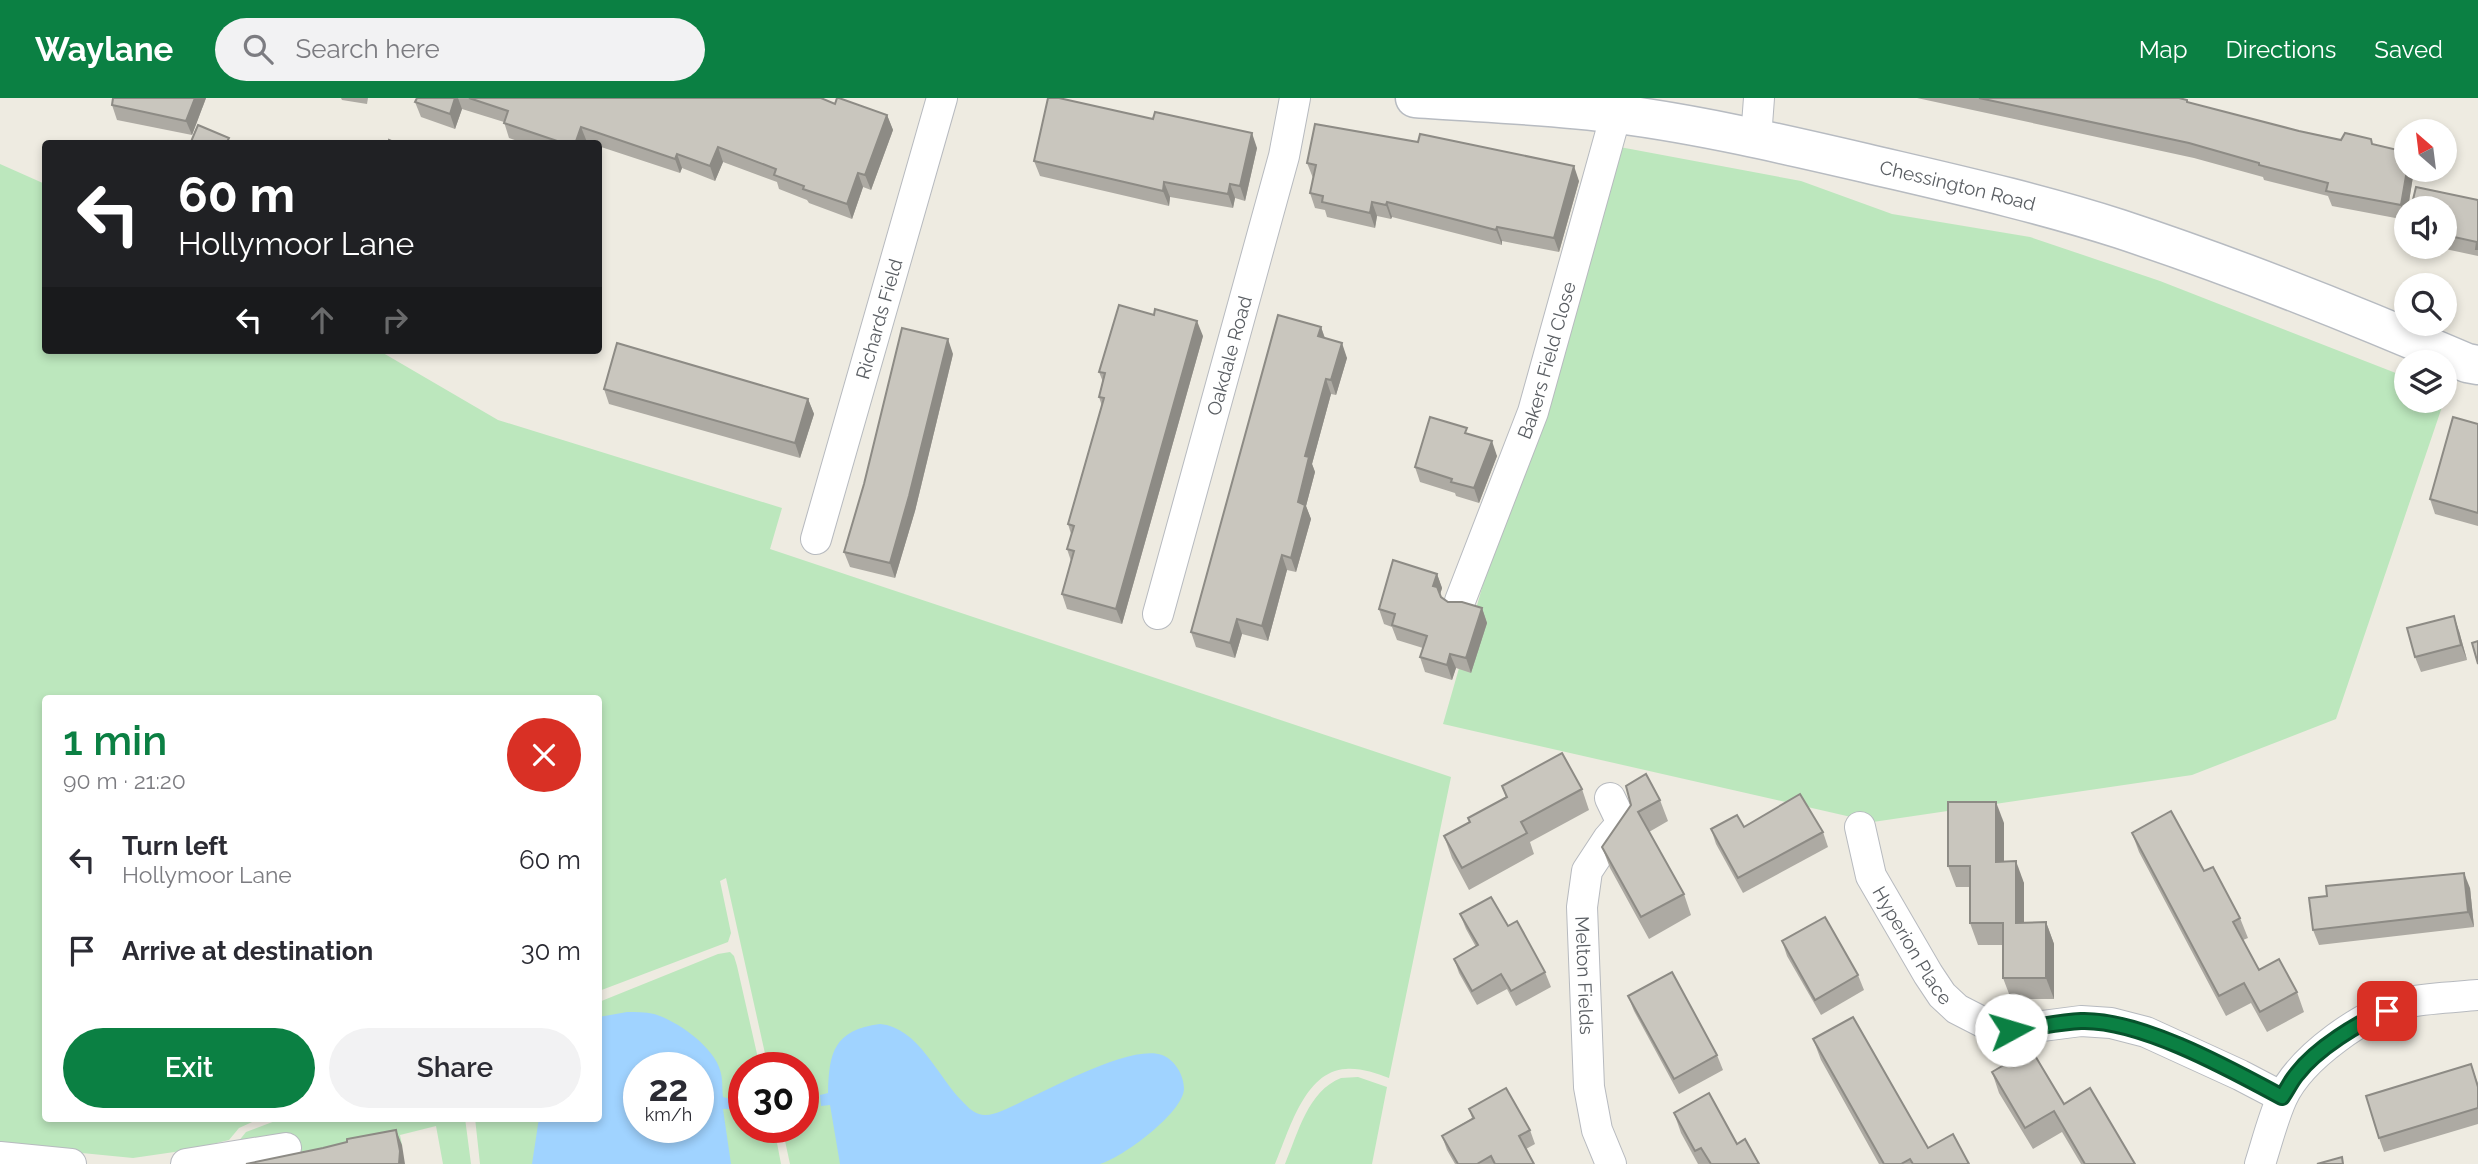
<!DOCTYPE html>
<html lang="en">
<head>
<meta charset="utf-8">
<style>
  body { margin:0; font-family:Raleway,sans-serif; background:#f2f2f3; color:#2b2b33; height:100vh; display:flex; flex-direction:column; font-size:26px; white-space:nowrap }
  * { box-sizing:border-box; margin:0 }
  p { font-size:23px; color:#7c7c81 }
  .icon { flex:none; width:38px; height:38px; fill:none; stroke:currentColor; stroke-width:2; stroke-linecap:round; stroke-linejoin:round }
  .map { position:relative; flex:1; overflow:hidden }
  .panel { position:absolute; left:42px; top:597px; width:560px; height:427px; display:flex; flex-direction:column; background:#fff; border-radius:7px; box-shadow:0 4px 10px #0003 }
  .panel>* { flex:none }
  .hud { position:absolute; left:42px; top:42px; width:560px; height:214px; border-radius:7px; box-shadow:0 4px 10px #0003; background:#202124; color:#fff; overflow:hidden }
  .needle { width:46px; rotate:332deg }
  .fabs { position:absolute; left:2394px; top:21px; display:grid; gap:14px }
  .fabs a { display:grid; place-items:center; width:63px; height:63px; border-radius:50%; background:#fff; box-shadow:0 4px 10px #0003; font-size:35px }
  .speed { position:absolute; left:623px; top:954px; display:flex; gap:14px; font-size:35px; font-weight:700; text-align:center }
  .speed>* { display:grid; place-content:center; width:91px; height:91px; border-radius:50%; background:#fff; box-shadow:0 4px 10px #0003; line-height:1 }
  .speed small { font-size:18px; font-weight:400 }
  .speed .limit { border:10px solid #d22; background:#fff; color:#111 }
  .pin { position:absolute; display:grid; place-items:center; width:60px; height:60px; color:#fff; margin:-30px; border-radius:14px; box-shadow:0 4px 10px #0006 }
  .me { position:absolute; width:77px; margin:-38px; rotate:84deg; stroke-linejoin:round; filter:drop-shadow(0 0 5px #0008) }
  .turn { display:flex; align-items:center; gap:24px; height:147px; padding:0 21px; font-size:32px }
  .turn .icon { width:91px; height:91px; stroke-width:2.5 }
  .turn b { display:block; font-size:49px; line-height:60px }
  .lanes { display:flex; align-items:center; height:66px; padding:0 21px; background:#0003; justify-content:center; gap:35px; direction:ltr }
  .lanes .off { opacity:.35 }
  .round { display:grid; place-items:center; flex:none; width:74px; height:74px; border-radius:37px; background:#f2f2f3 }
  .summary { display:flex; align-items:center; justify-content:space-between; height:119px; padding:0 21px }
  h1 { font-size:42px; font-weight:600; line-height:52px; color:#0b8043 }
  .cta { display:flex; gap:14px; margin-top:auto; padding:14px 21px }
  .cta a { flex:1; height:80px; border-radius:42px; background:#0b8043; color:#fff; font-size:28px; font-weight:600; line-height:80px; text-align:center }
  .cta a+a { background:#f2f2f3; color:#2b2b33 }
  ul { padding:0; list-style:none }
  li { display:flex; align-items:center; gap:21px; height:91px; padding:0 21px }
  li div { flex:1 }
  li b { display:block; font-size:26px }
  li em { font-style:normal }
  header { display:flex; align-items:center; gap:42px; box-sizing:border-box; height:98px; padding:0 35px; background:#0b8043; color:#fff }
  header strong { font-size:33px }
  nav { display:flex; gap:38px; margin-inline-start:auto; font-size:24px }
  .search { width:490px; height:63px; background:#f2f2f3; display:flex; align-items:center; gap:18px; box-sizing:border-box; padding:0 24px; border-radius:38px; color:#7c7c81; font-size:26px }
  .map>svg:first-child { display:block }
  .green { fill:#bce7bd; fill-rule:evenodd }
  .water { fill:#a0d3ff; fill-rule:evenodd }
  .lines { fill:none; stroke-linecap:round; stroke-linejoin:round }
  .street-casing { stroke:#b7babf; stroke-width:32 }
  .secondary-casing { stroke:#b7bbc1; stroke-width:41 }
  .street { stroke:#fff; stroke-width:30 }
  .secondary { stroke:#fff; stroke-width:38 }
  .wall { fill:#adaaa3 }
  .shaded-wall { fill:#8d8b85 }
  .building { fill:#c9c6be; stroke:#8d8b85; stroke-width:2 }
  .route-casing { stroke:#07532c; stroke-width:18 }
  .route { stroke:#0b8043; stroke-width:12 }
  .labels { text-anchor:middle; stroke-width:5; stroke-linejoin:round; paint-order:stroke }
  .street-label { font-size:19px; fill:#5a5e63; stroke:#fff }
</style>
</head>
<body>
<header>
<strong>Waylane</strong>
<div class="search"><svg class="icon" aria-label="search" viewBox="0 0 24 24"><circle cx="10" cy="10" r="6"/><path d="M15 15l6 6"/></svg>Search here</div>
<nav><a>Map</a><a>Directions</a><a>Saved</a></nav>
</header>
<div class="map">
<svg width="2478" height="1066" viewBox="0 0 2478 1066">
  <rect width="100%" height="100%" fill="#eeebe1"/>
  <g class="green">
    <polygon points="1609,47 1801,83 1892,116 2030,139 2160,183 2406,279 2406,303 2444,303 2336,621 2192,677 1873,724 1443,626"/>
    <path d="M 0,66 L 45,86 L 46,252 L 378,252 L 498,322 L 782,410 L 770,451 L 1451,679 L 1389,980 C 1375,975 1361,970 1346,971 C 1304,973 1289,1034 1275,1066 L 790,1066 L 782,1029 L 803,1029 L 803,970 L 768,969 L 726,780 L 720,783 L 731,835 L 728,844 L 599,893 L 598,600 L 46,600 L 46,1020 L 261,1020 L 239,1030 L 229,1042 L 188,1052 L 133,1060 L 0,1047 Z"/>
    <path d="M 730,854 L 734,858 L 737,868 L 760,969 L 744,970 L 744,1029 L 774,1029 L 781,1066 L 480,1066 L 475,1020 L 598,1020 L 599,904 L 718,856 ZM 639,970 L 698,970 L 698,1029 L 639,1029 Z"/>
    <path d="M 1341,980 L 1358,979 L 1387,989 L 1372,1066 L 1285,1066 C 1298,1035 1308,993 1341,980 Z"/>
    <polygon points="283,1020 465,1020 471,1066 443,1066 436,1028 400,1037 402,1047 302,1065 238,1044 246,1034"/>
  </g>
  <g class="water">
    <path d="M 627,914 C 636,914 645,914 654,916 C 676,922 714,949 720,972 C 723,980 722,991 723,999 L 731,1001 L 731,1011 L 723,1011 L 731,1066 L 532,1066 L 539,1020 L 598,1020 L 599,919 ZM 639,970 L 698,970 L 698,1029 L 639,1029 Z"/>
    <path d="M 880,926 C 918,929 938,979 962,1003 C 967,1008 972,1014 979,1016 C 991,1020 1008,1010 1019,1005 C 1050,991 1131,946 1162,957 C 1175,962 1184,977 1184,991 C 1183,1015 1122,1060 1100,1066 C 1087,1066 1047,1066 1031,1066 C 967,1066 904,1066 840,1066 L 830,1007 L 821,1008 L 820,997 L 828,995 C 829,954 834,932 880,926 Z"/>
  </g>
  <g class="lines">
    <g class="street-casing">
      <g id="street">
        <polyline points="1756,40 1759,0"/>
        <path id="s1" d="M 816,441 L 942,0"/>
        <path id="s2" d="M 1460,503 L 1533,314 L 1616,16"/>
        <path id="s3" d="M 1158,516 L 1284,58 L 1295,0"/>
        <path id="s4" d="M 1610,700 L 1622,725 L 1608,741 L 1587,773 L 1582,809 L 1589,989 L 1597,1032 L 1611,1066"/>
        <path id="s5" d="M 1860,729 L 1871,778 L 1928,876 L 1942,897 L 1957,911 L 1994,930 L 2011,932 L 2081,923 L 2111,925 L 2146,934 L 2240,977 L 2282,999"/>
        <polyline points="0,1059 71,1066"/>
        <polyline points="186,1066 286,1050"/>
        <path d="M 2260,1066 C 2267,1044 2273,1020 2282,1000 C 2301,959 2365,914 2408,904 C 2431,900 2455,899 2478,897"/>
      </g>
    </g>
    <g class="secondary-casing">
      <g id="secondary">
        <path id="s6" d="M 1415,0 C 1483,5 1551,7 1618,16 C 1701,27 1783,46 1865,65 C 1950,85 2036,104 2120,131 C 2238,170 2353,216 2467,265 L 2478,267"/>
      </g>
    </g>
    <use href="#street" class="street"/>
    <use href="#secondary" class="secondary"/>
  </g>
  <g class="wall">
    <polygon points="206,0 192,37 117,22 112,7"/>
    <polygon points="341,0 368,0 367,6 342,2"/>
    <polygon points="417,0 821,0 835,6 887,17 893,32 871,92 863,89 852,121 809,105 807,102 779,91 777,84 723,64 715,83 682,70 680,75 598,48 598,46 587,44 586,46 526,46 509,40 504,24 462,11 455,31 421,19 415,4"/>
    <polygon points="1917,0 2179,0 2188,4 2299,33 2341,42 2374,47 2406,72 2414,72 2408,110 2406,110 2406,122 2332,108 2328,98 2264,82 2263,79 2194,60"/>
    <polygon points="1257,50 1245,103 1235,100 1233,110 1170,99 1169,108 1040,78 1034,63"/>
    <polygon points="1307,65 1579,83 1559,154 1502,143 1502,147 1392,119 1391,121 1377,118 1375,130 1327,119 1325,112 1315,110 1310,95 1313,80"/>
    <polygon points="2478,102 2478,158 2436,149 2445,149 2445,110"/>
    <polygon points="1321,229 1325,240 1347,260 1336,297 1331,296 1312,366 1315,374 1306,408 1311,421 1296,474 1287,472 1268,543 1242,536 1235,560 1196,549 1191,534"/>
    <polygon points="1203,238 1122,526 1067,511 1062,496 1071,463 1067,451 1071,436 1068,426 1102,308 1099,299 1103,284 1099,274"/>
    <polygon points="953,256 915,413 895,480 850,469 844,454"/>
    <polygon points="604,291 808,301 814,316 800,360 609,306"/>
    <polygon points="2478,326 2478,428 2435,416 2430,401"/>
    <polygon points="1469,336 1497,358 1479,405 1456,398 1455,395 1420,384 1415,369"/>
    <polygon points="1437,476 1442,490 1440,497 1441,499 1448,504 1482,510 1487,525 1471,575 1456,570 1452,582 1425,574 1420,559 1423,550 1397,542 1392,529 1384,526 1379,511"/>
    <polygon points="2459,533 2467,562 2421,574 2415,559"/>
    <polygon points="1502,688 1582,691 1589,712 1530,744 1534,756 1469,792 1452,760 1444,738 1470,724 1468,720 1506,699"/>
    <polygon points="1660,702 1668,723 1649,734 1684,796 1691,817 1649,841 1610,770 1602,749 1631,707"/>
    <polygon points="2004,725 2004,763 2024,785 2024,825 2046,824 2054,846 2054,901 2011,901 2003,880 2003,847 1978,847 1970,825 1970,789 1956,789 1948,768"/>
    <polygon points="1744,729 1823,734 1828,749 1743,795 1716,746 1711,731"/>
    <polygon points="2132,735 2204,773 2240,820 2248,840 2243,842 2259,872 2297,894 2304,914 2267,934 2251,905 2226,918 2139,754"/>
    <polygon points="2470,790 2474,829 2319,847 2313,832"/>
    <polygon points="1460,816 1508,828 1545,874 1551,889 1516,908 1507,891 1477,907 1459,875 1454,861 1476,849 1466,831"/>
    <polygon points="1782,843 1858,877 1864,892 1821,917 1787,858"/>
    <polygon points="1628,898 1717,957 1723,972 1679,996 1634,913"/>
    <polygon points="1813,941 1928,1050 1969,1066 1879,1066 1821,962"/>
    <polygon points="2471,966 2478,986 2478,1026 2384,1054 2379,1040"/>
    <polygon points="1992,974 2064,1006 2135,1066 2081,1066 2062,1034 2033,1051 1999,995"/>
    <polygon points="1469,1011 1530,1032 1535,1046 1526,1051 1534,1066 1455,1066 1447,1052 1442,1038 1472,1020"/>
    <polygon points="1674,1015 1737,1046 1759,1066 1698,1066 1681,1035"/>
  </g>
  <g class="shaded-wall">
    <polygon points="195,0 206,0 192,37 186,23"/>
    <polygon points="455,0 458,0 462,11 455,31 450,16"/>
    <polygon points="887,17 893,32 871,92 865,77"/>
    <polygon points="581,29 587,44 586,46 575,46"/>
    <polygon points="1252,35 1257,50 1245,103 1240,88"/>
    <polygon points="718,49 723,64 715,83 710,68"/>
    <polygon points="677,56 682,70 680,75 675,61"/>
    <polygon points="1574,68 1579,83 1559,154 1554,140"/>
    <polygon points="2407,72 2414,72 2408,110 2406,110 2406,122 2401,107"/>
    <polygon points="858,75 863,89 852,121 847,106"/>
    <polygon points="1164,84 1170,99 1169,108 1163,93"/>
    <polygon points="1230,86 1235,100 1233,110 1228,96"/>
    <polygon points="1372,104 1377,118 1375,130 1370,115"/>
    <polygon points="1387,104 1392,119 1391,121 1386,107"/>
    <polygon points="1497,129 1502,143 1502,147 1496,132"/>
    <polygon points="1197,223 1203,238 1122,526 1116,511"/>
    <polygon points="1321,229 1326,244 1318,238"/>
    <polygon points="948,241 953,256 915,413 895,480 890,465"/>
    <polygon points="1342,245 1347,260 1336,297 1331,282"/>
    <polygon points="1326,281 1331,296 1312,366 1315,374 1306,408 1311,421 1296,474 1291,460 1298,404 1305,358"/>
    <polygon points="808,301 814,316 800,360 795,345"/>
    <polygon points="1492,343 1497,358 1479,405 1474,390"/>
    <polygon points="1282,457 1287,472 1268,543 1262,528"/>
    <polygon points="1437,476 1442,490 1438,503 1433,488"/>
    <polygon points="1482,510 1487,525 1471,575 1466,560"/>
    <polygon points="2454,518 2459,533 2467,562 2461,547"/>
    <polygon points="1237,521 1242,536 1235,560 1230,545"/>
    <polygon points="1450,556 1456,570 1452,582 1447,567"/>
    <polygon points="1996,704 2004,725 2004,785 1996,764"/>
    <polygon points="2016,763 2024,785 2024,846 2016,825"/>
    <polygon points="2464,775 2470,790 2474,829 2468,814"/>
    <polygon points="2046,824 2054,846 2054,901 2046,880"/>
    <polygon points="396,1032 402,1047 405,1066 399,1066"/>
  </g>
  <g class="building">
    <polygon points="113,0 195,0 186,23 112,7"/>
    <polygon points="417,0 455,0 450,16 415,4"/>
    <polygon points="469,0 821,0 835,6 837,0 839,0 887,17 865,77 858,75 847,106 803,91 804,88 774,77 776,71 718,49 710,68 677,56 675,61 581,29 575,46 566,46 504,25 508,13"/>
    <polygon points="1048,0 1059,0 1153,21 1155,14 1252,35 1240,88 1230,86 1228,96 1164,84 1163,93 1034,63"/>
    <polygon points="1979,0 2179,0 2187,2 2187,4 2299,33 2341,42 2345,35 2371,41 2372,46 2406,54 2407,72 2401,107 2326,93 2328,85 2259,67 2259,65 2189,45"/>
    <polygon points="1315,26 1418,44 1420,36 1574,68 1554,140 1497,129 1496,132 1387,104 1386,107 1372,104 1370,115 1322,104 1323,98 1310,95 1316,67 1307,65"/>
    <polygon points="198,27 229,40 226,46 190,46"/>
    <polygon points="389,42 398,46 388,46"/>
    <polygon points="2416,89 2478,102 2478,151 2476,151 2477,144 2445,137 2445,110 2411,110"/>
    <polygon points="1119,207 1154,217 1155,211 1197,223 1116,511 1062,496 1074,453 1067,451 1074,428 1068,426 1104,300 1099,299 1105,275 1099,274"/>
    <polygon points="1278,217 1321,229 1318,238 1342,245 1331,282 1326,281 1305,358 1309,359 1298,404 1305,407 1291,460 1282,457 1262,528 1237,521 1230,545 1191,534"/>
    <polygon points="902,230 948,241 909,398 890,465 844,454 864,386"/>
    <polygon points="617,245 808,301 795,345 604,291"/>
    <polygon points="1430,319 1467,330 1465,335 1492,343 1474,390 1451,384 1452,381 1415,369"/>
    <polygon points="2453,319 2478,326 2478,415 2430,401"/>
    <polygon points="1393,462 1437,476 1433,488 1437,489 1441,499 1448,504 1462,504 1482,510 1466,560 1450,556 1447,567 1420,559 1427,538 1392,527 1395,516 1379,511"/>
    <polygon points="2454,518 2461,547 2415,559 2407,530"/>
    <polygon points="2478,543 2478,566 2472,545"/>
    <polygon points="1562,655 1582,691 1521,724 1527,735 1462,770 1444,738 1470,724 1468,720 1507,699 1502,688"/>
    <polygon points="1646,676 1660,702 1638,714 1684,796 1641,819 1602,749 1631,707 1626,688"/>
    <polygon points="1800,696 1823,734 1738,780 1711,731 1737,717 1744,729"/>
    <polygon points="1948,704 1996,704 1996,764 2016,763 2016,825 2046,824 2046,880 2003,880 2003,825 1970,825 1970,768 1948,768"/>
    <polygon points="2171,713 2204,773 2213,769 2240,820 2233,824 2259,872 2279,861 2297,894 2260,914 2244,885 2219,898 2132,735"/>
    <polygon points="2464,775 2468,814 2313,832 2309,800 2327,798 2326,788"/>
    <polygon points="1491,799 1508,828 1517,823 1545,874 1511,893 1501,876 1472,893 1454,861 1478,847 1460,816"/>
    <polygon points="1825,819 1858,877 1815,902 1782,843"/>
    <polygon points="1672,874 1717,957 1674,981 1628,898"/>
    <polygon points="1853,919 1928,1050 1953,1036 1969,1066 1913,1066 1910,1061 1901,1066 1884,1066 1813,941"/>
    <polygon points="2031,951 2064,1006 2090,990 2135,1066 2085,1066 2054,1013 2025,1030 1992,974"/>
    <polygon points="2471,966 2478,989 2478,1010 2379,1040 2366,998"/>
    <polygon points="1506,990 1530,1032 1519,1038 1534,1066 1495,1066 1491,1058 1477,1066 1458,1066 1442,1038 1474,1020 1469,1011"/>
    <polygon points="1709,995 1737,1046 1745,1041 1759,1066 1711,1066 1701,1050 1695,1053 1674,1015"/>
    <polygon points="396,1032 400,1053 399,1066 246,1066 323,1050 347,1044 347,1041"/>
    <polygon points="2342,1059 2343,1066 2317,1066"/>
  </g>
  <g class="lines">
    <g class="route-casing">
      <path id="route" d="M 2011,932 C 2034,930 2058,924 2081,923 C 2140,921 2230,971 2282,999 C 2287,992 2291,983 2297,976 C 2316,951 2359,924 2387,913"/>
    </g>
    <use href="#route" class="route"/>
  </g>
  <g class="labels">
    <g class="street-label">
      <text dy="7" stroke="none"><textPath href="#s6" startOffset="551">Chessington Road</textPath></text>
      <text dy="7" stroke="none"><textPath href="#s1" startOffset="229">Richards Field</textPath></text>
      <text dy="7" stroke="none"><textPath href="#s3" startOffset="268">Oakdale Road</textPath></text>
      <text dy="7" stroke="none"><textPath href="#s2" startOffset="256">Bakers Field Close</textPath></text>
      <text dy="7" stroke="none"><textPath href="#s5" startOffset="131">Hyperion Place</textPath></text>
      <text dy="7" stroke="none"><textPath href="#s4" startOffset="192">Melton Fields</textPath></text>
    </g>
  </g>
</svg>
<div class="fabs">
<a><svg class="needle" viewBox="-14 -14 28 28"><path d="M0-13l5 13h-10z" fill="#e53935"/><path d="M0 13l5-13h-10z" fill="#7c7c81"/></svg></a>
<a><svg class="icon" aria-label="sound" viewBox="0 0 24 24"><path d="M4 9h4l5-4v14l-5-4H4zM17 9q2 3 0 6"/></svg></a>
<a><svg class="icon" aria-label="search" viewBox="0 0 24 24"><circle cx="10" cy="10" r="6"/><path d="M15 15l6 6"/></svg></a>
<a><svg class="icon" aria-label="layers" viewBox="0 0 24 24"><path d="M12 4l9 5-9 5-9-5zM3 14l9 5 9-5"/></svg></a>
</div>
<div class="speed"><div>22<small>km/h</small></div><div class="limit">30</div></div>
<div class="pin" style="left:2387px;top:913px;background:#d93025"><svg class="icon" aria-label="arrive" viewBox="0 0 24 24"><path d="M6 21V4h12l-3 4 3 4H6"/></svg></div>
<svg class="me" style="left:2011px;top:932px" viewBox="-20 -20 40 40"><circle r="19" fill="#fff"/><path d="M0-13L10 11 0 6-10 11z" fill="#0b8043"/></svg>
<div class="hud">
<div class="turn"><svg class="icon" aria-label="left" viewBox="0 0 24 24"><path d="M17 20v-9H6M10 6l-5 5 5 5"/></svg><div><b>60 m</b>Hollymoor Lane</div></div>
<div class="lanes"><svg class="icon" aria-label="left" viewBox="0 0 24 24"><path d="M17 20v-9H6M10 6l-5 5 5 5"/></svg><svg class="icon off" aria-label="ahead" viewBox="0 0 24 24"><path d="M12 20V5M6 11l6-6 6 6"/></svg><svg class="icon off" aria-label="right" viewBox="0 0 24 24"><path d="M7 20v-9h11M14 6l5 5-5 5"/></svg></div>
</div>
<section class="panel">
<div class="summary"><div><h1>1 min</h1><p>90 m · 21:20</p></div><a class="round" style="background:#d93025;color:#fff"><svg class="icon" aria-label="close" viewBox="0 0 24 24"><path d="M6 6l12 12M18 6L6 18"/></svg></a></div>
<ul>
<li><svg class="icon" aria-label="left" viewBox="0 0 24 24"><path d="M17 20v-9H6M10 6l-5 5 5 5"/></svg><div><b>Turn left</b><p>Hollymoor Lane</p></div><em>60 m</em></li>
<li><svg class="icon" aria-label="arrive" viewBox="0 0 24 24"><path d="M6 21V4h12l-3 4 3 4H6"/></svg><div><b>Arrive at destination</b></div><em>30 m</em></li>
</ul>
<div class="cta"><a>Exit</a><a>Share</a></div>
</section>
</div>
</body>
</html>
